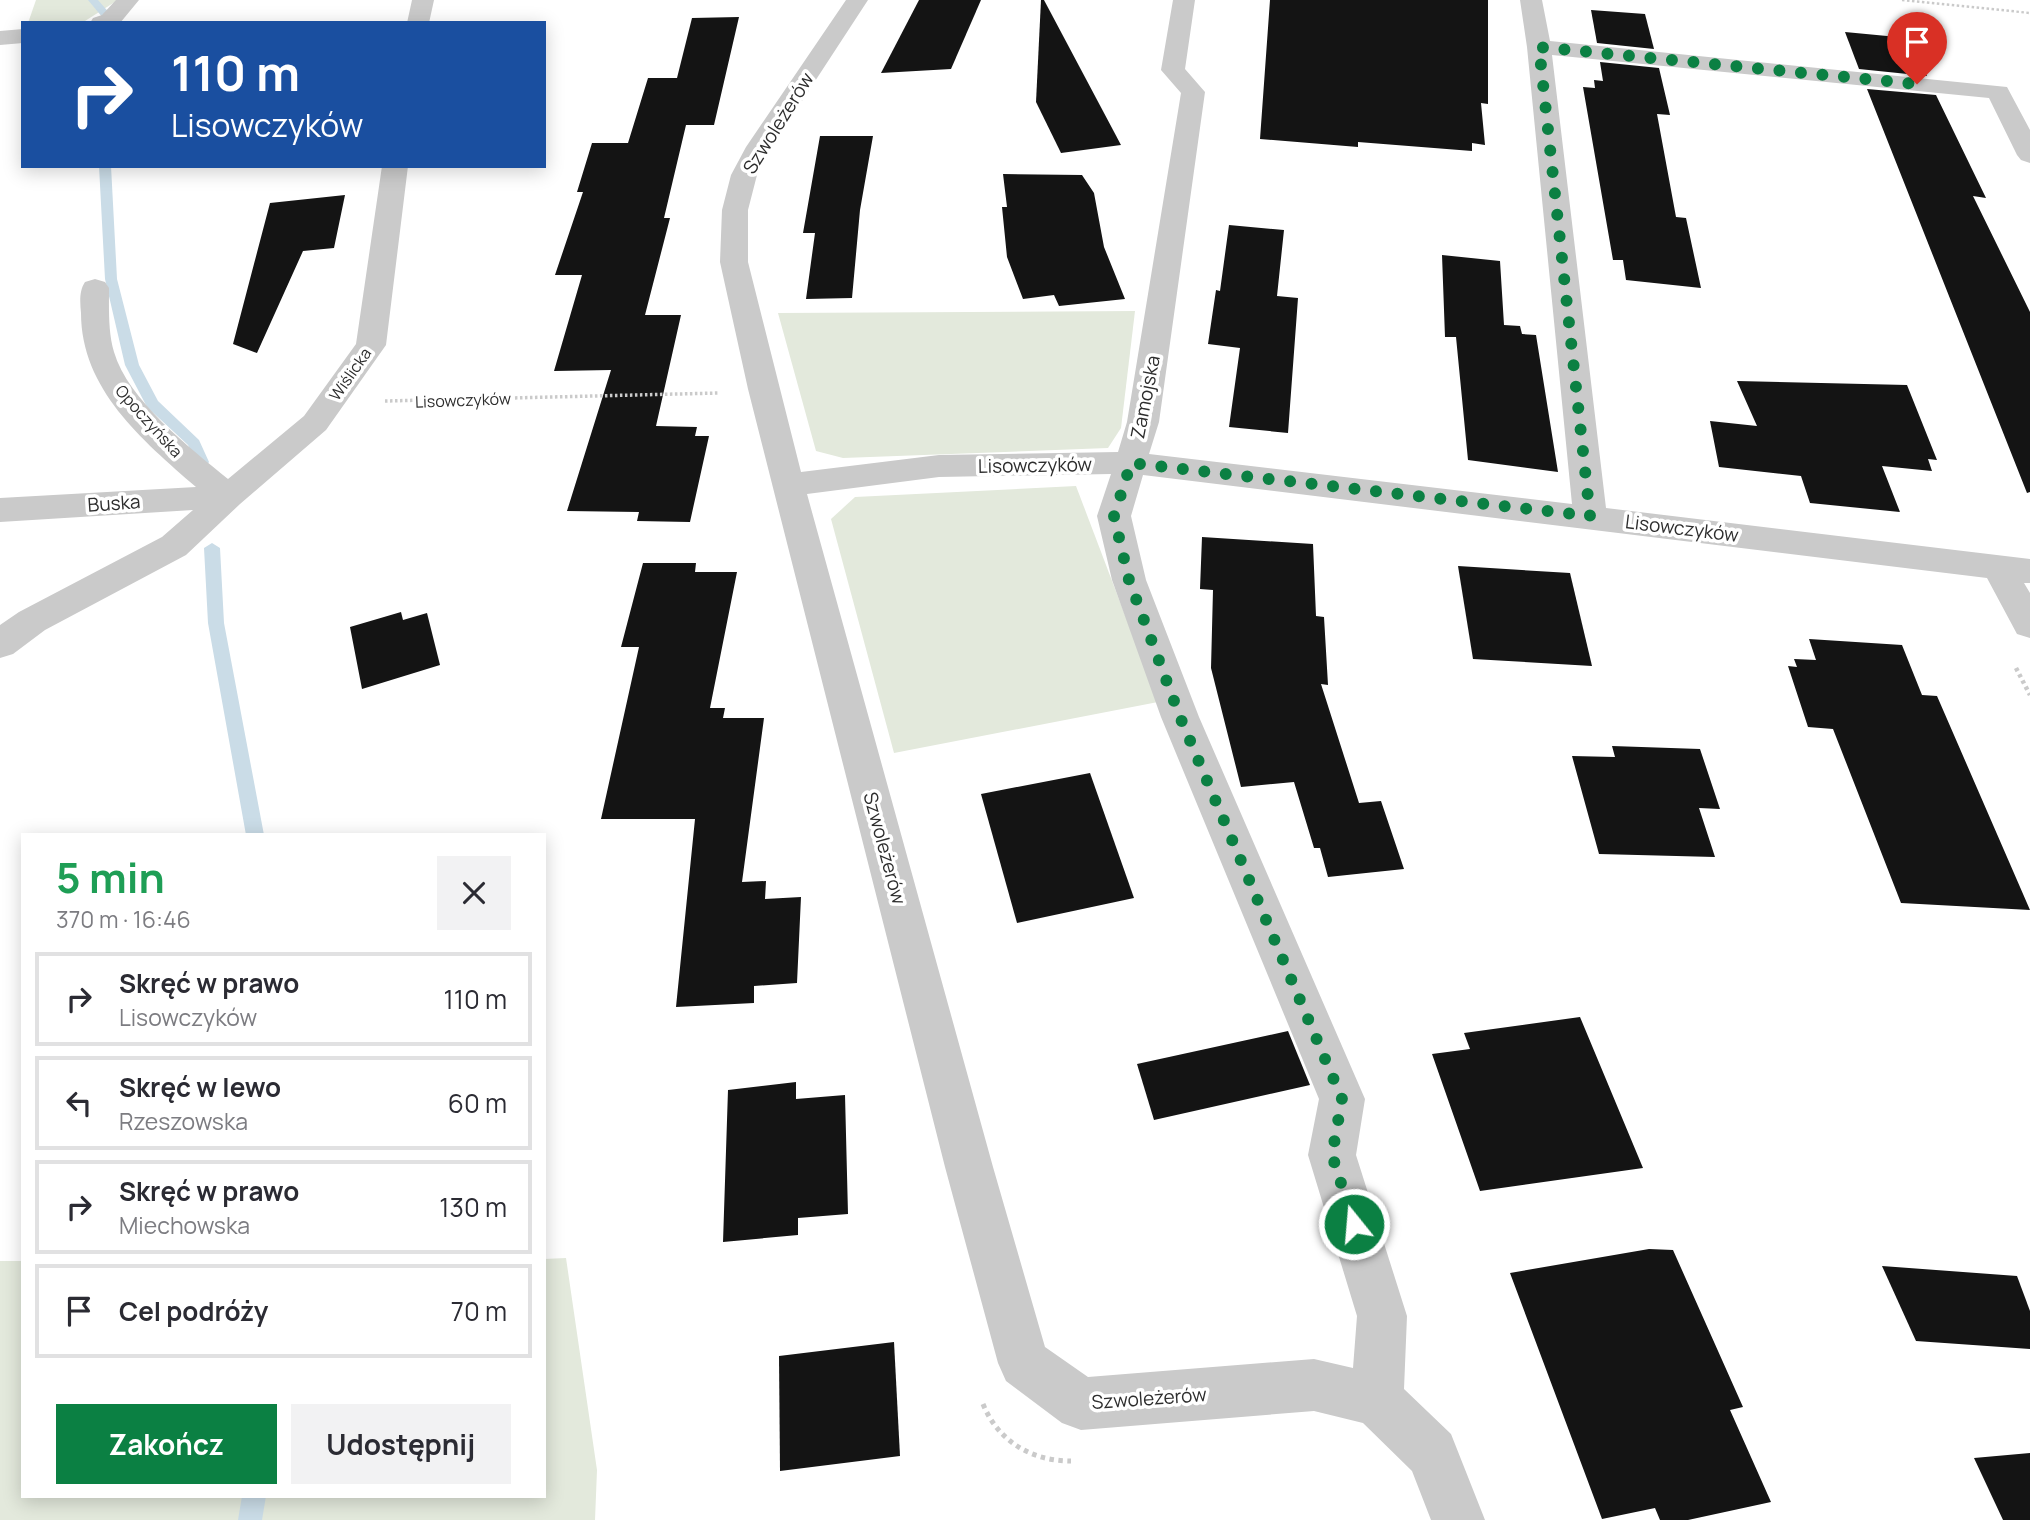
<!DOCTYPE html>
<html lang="pl">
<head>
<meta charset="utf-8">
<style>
  body { margin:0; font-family:Manrope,sans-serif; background:#f2f2f3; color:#2b2b33; height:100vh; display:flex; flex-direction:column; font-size:26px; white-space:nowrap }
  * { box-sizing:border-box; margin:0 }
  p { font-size:23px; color:#7c7c81 }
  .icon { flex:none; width:38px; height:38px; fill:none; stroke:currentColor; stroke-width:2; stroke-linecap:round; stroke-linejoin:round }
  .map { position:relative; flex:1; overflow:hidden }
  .side { position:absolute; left:21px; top:833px; width:525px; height:665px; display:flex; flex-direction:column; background:#fff; border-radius:0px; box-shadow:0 4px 18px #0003 }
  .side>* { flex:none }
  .top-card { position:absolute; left:21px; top:21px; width:525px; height:147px; border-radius:0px; box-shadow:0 4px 18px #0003; background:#1a4fa0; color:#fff; overflow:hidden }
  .pin { position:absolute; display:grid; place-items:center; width:60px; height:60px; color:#fff; margin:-72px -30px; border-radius:50% 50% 50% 0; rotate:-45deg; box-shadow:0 0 7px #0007 }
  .pin .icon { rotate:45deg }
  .me { position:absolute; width:77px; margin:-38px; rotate:343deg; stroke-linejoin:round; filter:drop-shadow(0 0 5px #0008) }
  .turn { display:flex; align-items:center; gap:24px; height:147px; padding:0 35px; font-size:32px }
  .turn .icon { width:91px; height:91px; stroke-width:2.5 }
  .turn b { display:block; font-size:49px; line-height:60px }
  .round { display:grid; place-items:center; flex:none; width:74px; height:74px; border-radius:0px; background:#f2f2f3 }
  .headline { display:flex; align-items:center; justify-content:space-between; height:119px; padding:0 35px }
  h1 { font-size:42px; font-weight:700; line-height:52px; color:#1e9e55 }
  .primary-button { display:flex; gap:14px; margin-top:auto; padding:14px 35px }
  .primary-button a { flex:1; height:80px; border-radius:0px; background:#0b8043; color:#fff; font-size:28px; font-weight:700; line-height:80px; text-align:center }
  .primary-button a+a { background:#f2f2f3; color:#2b2b33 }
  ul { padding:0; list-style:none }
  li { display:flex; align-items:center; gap:21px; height:94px; margin:0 14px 10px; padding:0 21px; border:4px solid #e1e1e2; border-radius:0px }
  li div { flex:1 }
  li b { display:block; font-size:26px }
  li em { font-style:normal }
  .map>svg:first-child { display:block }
  .green { fill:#e3e9dc }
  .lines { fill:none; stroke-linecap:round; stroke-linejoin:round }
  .stream { fill:#cadce7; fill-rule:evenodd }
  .building { fill:#141414 }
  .path-far3 { stroke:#cacaca; stroke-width:2.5; stroke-dasharray:2.5 2.5; stroke-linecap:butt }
  .path-far2 { stroke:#cacaca; stroke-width:3.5; stroke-dasharray:2.5 2.5; stroke-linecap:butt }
  .path-far1 { stroke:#cacaca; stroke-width:4.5; stroke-dasharray:3.5 3.5; stroke-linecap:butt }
  .path { stroke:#cacaca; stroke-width:5; stroke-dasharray:4.5 4.5; stroke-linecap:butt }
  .minor { fill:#cacaca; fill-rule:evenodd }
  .route { stroke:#0b8043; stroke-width:12; stroke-dasharray:0 21.6 }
  .labels { text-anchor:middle; stroke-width:7; stroke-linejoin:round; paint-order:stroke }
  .far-street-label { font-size:16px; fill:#2d2d2d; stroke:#fff }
  .street-label { font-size:19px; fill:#2d2d2d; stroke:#fff }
</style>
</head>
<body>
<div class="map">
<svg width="2030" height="1520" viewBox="0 0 2030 1520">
  <rect width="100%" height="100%" fill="#fff"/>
  <g class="green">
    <polygon points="36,0 118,0 85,21 28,23"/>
    <polygon points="1135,311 1121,428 1108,448 843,458 816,451 778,313"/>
    <polygon points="1076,486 1158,702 894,753 831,519 855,497"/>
    <polygon points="566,1258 597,1470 595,1520 0,1520 0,1261 23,1261 23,1496 544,1496 544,1259"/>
  </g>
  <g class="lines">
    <g class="stream">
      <polygon points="88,0 98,0 112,16 111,18 103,18"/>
      <polygon points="99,166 111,166 117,279 139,365 158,401 199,440 209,462 207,465 197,465 188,445 147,407 125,365 105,279"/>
      <polygon points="212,543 220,548 224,623 264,835 246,835 208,623 204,548"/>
      <polygon points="242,1496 266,1496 262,1520 238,1520"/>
    </g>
  </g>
  <g class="building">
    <polygon points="919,0 981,0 951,69 881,73"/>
    <polygon points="1041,0 1044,0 1121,145 1061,153 1036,102"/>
    <polygon points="1270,0 1488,0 1488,104 1481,103 1485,145 1472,143 1472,151 1358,142 1358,147 1260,139"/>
    <polygon points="1591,10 1645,14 1654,49 1597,43"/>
    <polygon points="739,17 714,125 686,125 664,218 670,218 645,315 681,315 656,426 697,427 695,436 709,436 690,522 637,521 639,512 567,511 611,370 554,371 582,275 555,275 583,192 577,192 592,143 628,143 648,78 677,78 692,18"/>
    <polygon points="1845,32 1908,38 1927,76 1859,69"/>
    <polygon points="1600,62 1659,68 1670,115 1657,114 1676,217 1686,218 1701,288 1626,280 1623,260 1613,260 1583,87 1595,88 1594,80 1603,81"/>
    <polygon points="1867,89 1936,95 1986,198 1973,196 2030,312 2030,492 2027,493"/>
    <polygon points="820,136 873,136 860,210 852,298 806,299 815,233 803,233"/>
    <polygon points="1003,174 1082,175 1094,193 1104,247 1125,299 1059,306 1054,295 1023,299 1007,257 1002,207 1007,207"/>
    <polygon points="345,195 334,248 303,251 257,353 233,344 270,203"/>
    <polygon points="1229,225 1284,230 1277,296 1298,298 1288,433 1229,427 1240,348 1208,344 1216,290 1220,291"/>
    <polygon points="1442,255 1500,261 1504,325 1520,326 1522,334 1536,335 1558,472 1468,460 1456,337 1445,337"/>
    <polygon points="1737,381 1907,385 1937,460 1928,459 1932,471 1882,466 1900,512 1810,503 1801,476 1719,467 1710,421 1757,426"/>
    <polygon points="1202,537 1313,544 1316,616 1324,617 1328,685 1321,684 1359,803 1381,801 1404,869 1328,877 1320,848 1314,848 1294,782 1241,787 1211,668 1213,590 1200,589"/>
    <polygon points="643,563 696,563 695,572 737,572 710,708 725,708 723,718 764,718 742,882 766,881 765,899 801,897 797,983 754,986 754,1003 676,1007 695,819 601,819 639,647 621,647"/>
    <polygon points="1458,566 1570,573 1592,666 1473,659"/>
    <polygon points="401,612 403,620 427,613 440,665 362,689 350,627"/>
    <polygon points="1809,639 1902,645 1922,695 1937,696 2030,910 1901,903 1833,729 1808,727 1788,666 1797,667 1794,659 1816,660"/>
    <polygon points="1612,746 1700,749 1720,809 1699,808 1715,857 1599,854 1572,756 1615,757"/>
    <polygon points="1090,773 1134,898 1017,923 981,794"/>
    <polygon points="1580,1017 1643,1168 1480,1191 1432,1054 1470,1049 1464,1033"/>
    <polygon points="1288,1031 1310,1085 1154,1120 1137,1064"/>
    <polygon points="796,1082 796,1099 845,1095 848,1214 798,1218 798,1235 723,1242 728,1090"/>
    <polygon points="1649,1249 1673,1250 1743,1407 1730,1410 1771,1502 1688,1520 1660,1520 1655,1508 1602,1519 1510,1273"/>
    <polygon points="1882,1266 2017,1276 2030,1311 2030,1349 1916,1341"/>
    <polygon points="894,1342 900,1456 780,1471 779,1356"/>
    <polygon points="2030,1453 2030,1520 2003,1520 1974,1458"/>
  </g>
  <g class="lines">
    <polyline class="path-far3" points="1902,0 2030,13"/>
    <polyline class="path-far2" points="385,401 719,393"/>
    <polyline class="path-far1" points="2016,668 2030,695"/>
    <path class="path" d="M 983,1404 C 998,1441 1031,1461 1071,1461"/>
    <g class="minor">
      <polygon points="116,0 139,0 120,23 90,23 93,18 102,15"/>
      <polygon points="412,0 434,0 429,23 407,23"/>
      <path d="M 846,0 L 868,0 L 772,147 L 757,175 L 748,210 L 748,262 L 801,472 L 939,455 L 1118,452 L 1127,422 L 1181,93 L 1161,70 L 1173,0 L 1195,0 L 1185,69 L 1205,92 L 1159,422 L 1149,454 L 1572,504 L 1527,47 L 1520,0 L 1542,0 L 1550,41 L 2007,87 L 2030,130 L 2030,163 L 2021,160 L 2017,155 L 1989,98 L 1552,55 L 1606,508 L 2030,559 L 2030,583 L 2024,583 L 2030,593 L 2030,638 L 2017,634 L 1987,578 L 1143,475 L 1131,516 L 1146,580 L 1199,717 L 1365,1099 L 1356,1155 L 1407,1316 L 1404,1389 L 1451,1434 L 1485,1520 L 1431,1520 L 1412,1471 L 1363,1423 L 1314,1411 L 1081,1430 L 1062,1423 L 1006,1381 L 998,1363 L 945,1167 L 748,389 L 720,262 L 722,210 L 731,175 L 746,147 ZM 1111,474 L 1097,516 L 1112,580 L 1161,717 L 1319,1099 L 1308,1155 L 1357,1316 L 1353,1368 L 1314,1359 L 1088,1377 L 1045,1347 L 993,1167 L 807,494 L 939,477 Z"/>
      <polygon points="23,29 23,43 0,45 0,31"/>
      <path d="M 382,166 L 408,166 L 386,345 L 326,430 L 240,504 L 186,555 L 45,630 L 13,654 L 0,658 L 0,625 L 19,612 L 162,537 L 193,510 L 0,522 L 0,498 L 196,487 C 142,440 81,389 81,313 C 80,302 79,291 85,282 L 95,279 L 105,282 L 109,288 C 109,309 108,332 114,352 C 128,400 190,448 228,479 L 304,416 L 356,344 Z"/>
    </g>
  </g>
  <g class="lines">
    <polyline class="route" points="1354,1224 1332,1155 1342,1099 1180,717 1129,580 1114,516 1131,463 1590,516 1539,47 1917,84"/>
  </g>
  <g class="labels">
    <g class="far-street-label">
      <text transform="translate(350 374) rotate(-55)" y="6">Wiślicka</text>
      <text transform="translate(463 400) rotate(-2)" y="6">Lisowczyków</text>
      <text transform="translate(149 421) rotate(48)" y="6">Opoczyńska</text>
    </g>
    <g class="street-label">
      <text transform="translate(778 123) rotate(-58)" y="7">Szwoleżerów</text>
      <text transform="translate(1145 397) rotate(-79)" y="7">Zamojska</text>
      <text transform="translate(1035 465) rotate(-1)" y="7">Lisowczyków</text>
      <text transform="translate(114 503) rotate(-4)" y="7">Buska</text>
      <text transform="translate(1682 528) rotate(7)" y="7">Lisowczyków</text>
      <text transform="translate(885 848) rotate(75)" y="7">Szwoleżerów</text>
      <text transform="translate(1149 1398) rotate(-4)" y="7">Szwoleżerów</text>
    </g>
  </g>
</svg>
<div class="pin" style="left:1917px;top:84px;background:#d93025"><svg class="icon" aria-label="arrive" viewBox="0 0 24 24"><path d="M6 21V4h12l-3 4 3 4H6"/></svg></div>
<svg class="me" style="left:1354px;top:1224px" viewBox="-20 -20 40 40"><circle r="17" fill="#0b8043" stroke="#fff" stroke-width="3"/><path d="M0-11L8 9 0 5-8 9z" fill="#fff"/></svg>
<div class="top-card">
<div class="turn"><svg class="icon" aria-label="right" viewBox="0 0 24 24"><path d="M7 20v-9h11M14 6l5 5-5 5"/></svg><div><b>110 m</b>Lisowczyków</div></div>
</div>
<section class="side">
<div class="headline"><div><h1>5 min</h1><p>370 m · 16:46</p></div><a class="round"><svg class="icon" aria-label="close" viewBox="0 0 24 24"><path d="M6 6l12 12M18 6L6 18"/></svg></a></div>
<ul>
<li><svg class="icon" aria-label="right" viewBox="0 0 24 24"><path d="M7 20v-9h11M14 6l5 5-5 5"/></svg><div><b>Skręć w prawo</b><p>Lisowczyków</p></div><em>110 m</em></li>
<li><svg class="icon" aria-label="left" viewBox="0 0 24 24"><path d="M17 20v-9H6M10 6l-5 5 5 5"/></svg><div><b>Skręć w lewo</b><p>Rzeszowska</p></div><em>60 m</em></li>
<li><svg class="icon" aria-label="right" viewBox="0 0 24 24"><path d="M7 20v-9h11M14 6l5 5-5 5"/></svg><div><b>Skręć w prawo</b><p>Miechowska</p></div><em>130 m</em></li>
<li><svg class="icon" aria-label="arrive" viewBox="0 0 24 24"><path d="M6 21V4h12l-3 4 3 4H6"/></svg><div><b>Cel podróży</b></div><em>70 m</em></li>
</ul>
<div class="primary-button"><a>Zakończ</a><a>Udostępnij</a></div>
</section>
</div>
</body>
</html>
